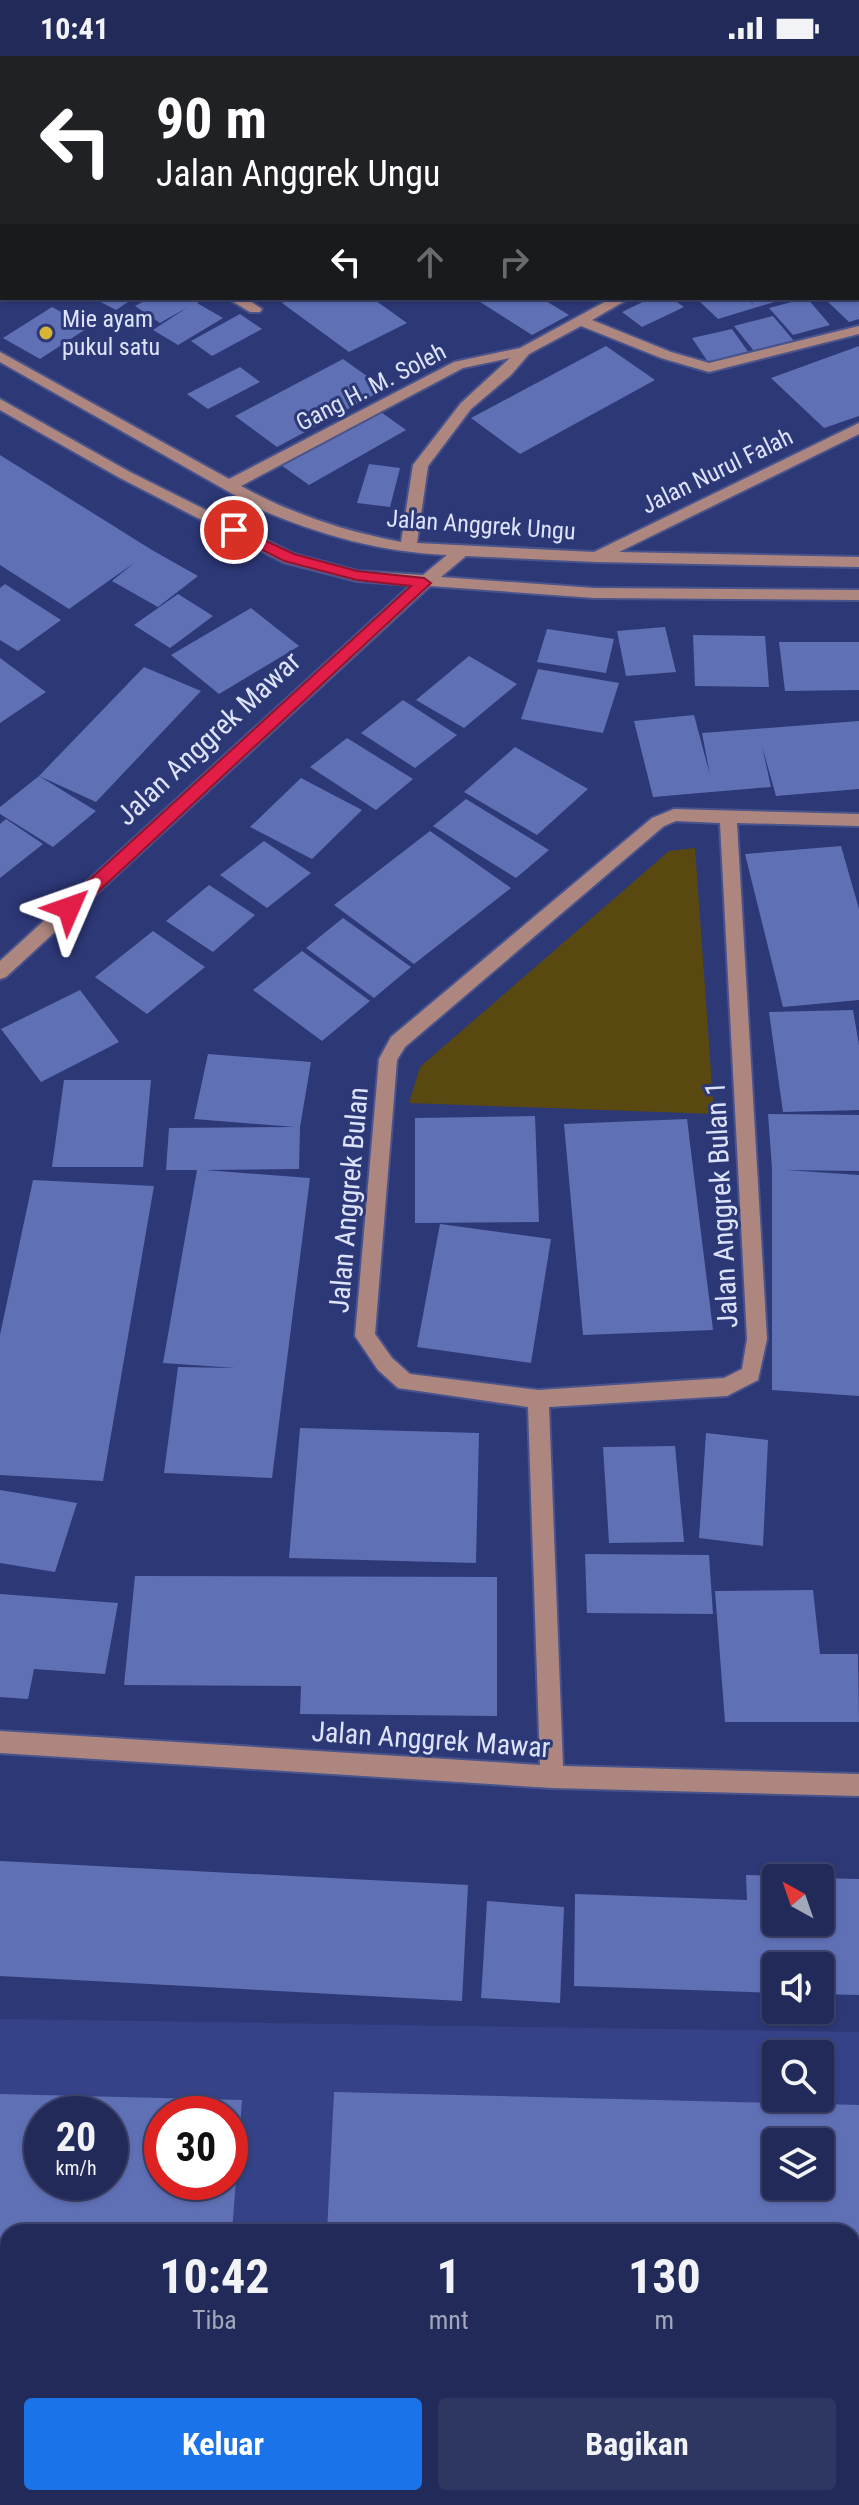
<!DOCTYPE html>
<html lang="id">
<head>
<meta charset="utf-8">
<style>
  body { margin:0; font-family:"Roboto Condensed",sans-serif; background:#2e3662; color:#f1f3f6; height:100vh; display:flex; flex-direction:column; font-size:30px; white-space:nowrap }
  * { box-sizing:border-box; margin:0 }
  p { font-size:26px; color:#a2a7ba }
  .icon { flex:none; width:44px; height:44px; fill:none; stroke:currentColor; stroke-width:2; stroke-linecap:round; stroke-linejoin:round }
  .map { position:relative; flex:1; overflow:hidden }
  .panel { position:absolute; left:0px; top:2168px; width:860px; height:282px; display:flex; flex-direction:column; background:#222a59; border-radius:24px 24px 0 0; box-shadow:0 2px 6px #0004,0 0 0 2px #3f466f }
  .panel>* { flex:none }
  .top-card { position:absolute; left:0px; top:0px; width:860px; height:244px; box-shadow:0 2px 6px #0004,0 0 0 2px #3f466f; background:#202124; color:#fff; overflow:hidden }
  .needle { width:52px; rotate:320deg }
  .fabs { position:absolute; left:762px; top:1808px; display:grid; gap:16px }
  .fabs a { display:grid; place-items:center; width:72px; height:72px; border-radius:8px; background:#222a59; box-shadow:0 2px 6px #0004,0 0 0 2px #3f466f; font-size:40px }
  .speed { position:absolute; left:24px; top:2040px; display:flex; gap:16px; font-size:40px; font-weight:700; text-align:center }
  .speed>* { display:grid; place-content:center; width:104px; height:104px; border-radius:50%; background:#222a59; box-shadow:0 2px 6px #0004,0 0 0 2px #3f466f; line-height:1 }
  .speed small { font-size:20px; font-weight:400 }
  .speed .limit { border:12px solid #d22; background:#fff; color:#111 }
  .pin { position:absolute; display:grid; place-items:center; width:68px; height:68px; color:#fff; margin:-34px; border:4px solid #fff; border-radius:50%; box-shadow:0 2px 8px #0007 }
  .me { position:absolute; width:88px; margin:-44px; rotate:47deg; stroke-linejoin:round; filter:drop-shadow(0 0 6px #0008) }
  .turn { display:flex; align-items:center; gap:28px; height:168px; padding:0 24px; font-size:36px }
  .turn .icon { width:104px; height:104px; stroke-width:2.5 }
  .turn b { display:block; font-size:56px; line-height:68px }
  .lanes { display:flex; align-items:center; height:76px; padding:0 24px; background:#0003; justify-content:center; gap:40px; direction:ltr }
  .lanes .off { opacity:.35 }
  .eta { display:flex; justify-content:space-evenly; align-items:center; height:136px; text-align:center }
  .eta b { font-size:48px; font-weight:700; line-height:56px }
  .primary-button { display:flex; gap:16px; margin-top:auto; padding:16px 24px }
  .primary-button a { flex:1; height:92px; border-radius:8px; background:#1a73e8; color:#fff; font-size:32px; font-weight:700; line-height:92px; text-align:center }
  .primary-button a+a { background:#2e3662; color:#f1f3f6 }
  .status { display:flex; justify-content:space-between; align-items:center; height:56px; padding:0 40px; background:#222a59; direction:ltr }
  .status svg { height:22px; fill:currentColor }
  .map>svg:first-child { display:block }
  .built { fill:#354288; fill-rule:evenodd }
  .green { fill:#594910 }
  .building { fill:#6070b5; fill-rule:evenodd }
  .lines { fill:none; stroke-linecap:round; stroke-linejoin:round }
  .minor-casing { stroke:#49538c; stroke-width:4 }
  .minor { fill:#ad877f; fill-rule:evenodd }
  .route { fill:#e11d48; stroke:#92132f; stroke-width:2 }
  .poi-dot { fill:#d8b434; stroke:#2d3877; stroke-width:3 }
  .labels { text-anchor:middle; stroke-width:6; stroke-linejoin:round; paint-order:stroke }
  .far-poi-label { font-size:24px; fill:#dce3fa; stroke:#2d3877; text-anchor:start }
  .far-street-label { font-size:24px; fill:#dce3fa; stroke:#2d3877 }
  .street-label { font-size:28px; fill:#dce3fa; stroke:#2d3877 }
</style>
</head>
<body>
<div class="status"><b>10:41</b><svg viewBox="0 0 49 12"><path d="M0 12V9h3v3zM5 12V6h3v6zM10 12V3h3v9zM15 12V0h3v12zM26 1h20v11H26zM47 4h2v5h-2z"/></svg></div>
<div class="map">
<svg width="859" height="2449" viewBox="0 0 859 2449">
  <rect width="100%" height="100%" fill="#2d3877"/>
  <path class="built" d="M 0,1963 L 859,1976 L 859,2411 L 852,2411 L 852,2176 L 8,2176 L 8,2387 L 0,2387 ZM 776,1998 L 820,1998 L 820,2042 L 776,2042 ZM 42,2058 L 110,2058 L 110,2126 L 42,2126 ZM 162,2058 L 230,2058 L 230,2126 L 162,2126 ZM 776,2086 L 820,2086 L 820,2130 L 776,2130 Z"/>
  <polygon class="green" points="695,792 714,1058 409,1047 420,1011 669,795"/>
  <g class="building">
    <polygon points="93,242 134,242 116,254"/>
    <polygon points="150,242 206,242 197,247 223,262 178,289 153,274 188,251 160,267 135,250"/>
    <polygon points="293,242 372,242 407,267 349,296 282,247"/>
    <polygon points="474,242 541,242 569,259 532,279"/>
    <polygon points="651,242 671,242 684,251 642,271 622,256"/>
    <polygon points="696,242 747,242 754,249 749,242 784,243 718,263"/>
    <polygon points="807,242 830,269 793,279 769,252"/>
    <polygon points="832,242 859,242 859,263 849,266 826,244"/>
    <polygon points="52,251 89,271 40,303 3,282"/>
    <polygon points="240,258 262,273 212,300 191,285"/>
    <polygon points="773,260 794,285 754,295 734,270"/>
    <polygon points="732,273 749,297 708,306 692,282"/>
    <polygon points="606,290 655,324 520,398 471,362"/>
    <polygon points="859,290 859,360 824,372 771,322"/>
    <polygon points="343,303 385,333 277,391 235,360"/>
    <polygon points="240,311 260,326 208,353 187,338"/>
    <polygon points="378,354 406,374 309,429 281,409"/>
    <polygon points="0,399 152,494 198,520 158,551 112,525 134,507 69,553 0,509"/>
    <polygon points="369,408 400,412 390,451 357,447"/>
    <polygon points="5,528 61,564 18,595 0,584 0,532"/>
    <polygon points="178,538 213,560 170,592 134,569"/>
    <polygon points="251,552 299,590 219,638 171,599"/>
    <polygon points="665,571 676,616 626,620 617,575"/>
    <polygon points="547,573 614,583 606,617 537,606"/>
    <polygon points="693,579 765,580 769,631 695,630"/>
    <polygon points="779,586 859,586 859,634 785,635"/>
    <polygon points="469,600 517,628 464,672 416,644"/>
    <polygon points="0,602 46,636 0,667"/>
    <polygon points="144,611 201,635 96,746 39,720"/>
    <polygon points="538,613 619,627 603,677 521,663"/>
    <polygon points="403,644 457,679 415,712 361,677"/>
    <polygon points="694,659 710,719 702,677 859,665 859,733 776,740 762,690 771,731 653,741 634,665"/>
    <polygon points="347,682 413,723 376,754 310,711"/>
    <polygon points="515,691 588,733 537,779 464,736"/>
    <polygon points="39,720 96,755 53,791 0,758 0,751"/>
    <polygon points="301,722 362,754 312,803 250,771"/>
    <polygon points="466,743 549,794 516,822 433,770"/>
    <polygon points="6,763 43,788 0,822 0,768"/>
    <polygon points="430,775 511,832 414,908 334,849"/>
    <polygon points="264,785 311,817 267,852 220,819"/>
    <polygon points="841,790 859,853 859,944 783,951 745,798"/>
    <polygon points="209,829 255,859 213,896 166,865"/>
    <polygon points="343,862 411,911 374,942 306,892"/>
    <polygon points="153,875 205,911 147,958 95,921"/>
    <polygon points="302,895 370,945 322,985 253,934"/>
    <polygon points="80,934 119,986 41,1026 1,973"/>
    <polygon points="853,954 859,989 859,1054 783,1056 769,956"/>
    <polygon points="208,998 311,1006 300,1071 299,1113 205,1114 310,1122 272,1422 164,1417 178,1311 236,1312 163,1307 197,1114 166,1114 169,1072 295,1071 194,1063"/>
    <polygon points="64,1024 151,1024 143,1111 52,1111"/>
    <polygon points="768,1058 859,1059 859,1115 786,1114 859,1119 859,1340 772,1334 772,1113"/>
    <polygon points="535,1060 539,1166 415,1167 415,1062"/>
    <polygon points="687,1063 713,1274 583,1279 564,1068"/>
    <polygon points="33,1124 154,1130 103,1425 0,1419 0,1279"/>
    <polygon points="440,1168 551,1183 531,1307 417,1291"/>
    <polygon points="300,1372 479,1377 476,1507 289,1502"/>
    <polygon points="706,1377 768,1384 763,1490 699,1482"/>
    <polygon points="675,1390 684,1486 609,1487 603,1391"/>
    <polygon points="0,1434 77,1447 55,1516 0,1507"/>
    <polygon points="585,1498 709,1499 713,1558 587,1557"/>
    <polygon points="135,1520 497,1521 497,1660 300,1658 301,1630 124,1629"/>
    <polygon points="813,1534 820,1598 858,1598 859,1666 725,1666 715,1535"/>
    <polygon points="0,1538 118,1547 105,1618 34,1613 28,1643 0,1641"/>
    <polygon points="0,1805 468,1829 462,1945 0,1920"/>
    <polygon points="746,1819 776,1820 776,1866 820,1866 820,1822 859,1823 859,1939 820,1938 820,1910 776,1910 776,1937 574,1930 575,1838 747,1844"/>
    <polygon points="487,1845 564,1851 560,1947 481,1942"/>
    <path d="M 334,2036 L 859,2049 L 859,2230 L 852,2230 L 852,2176 L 327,2176 ZM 776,2086 L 820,2086 L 820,2130 L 776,2130 Z"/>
    <path d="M 0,2038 L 242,2044 L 232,2176 L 8,2176 L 8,2219 L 0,2219 ZM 42,2058 L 110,2058 L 110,2126 L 42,2126 ZM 162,2058 L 230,2058 L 230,2126 L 162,2126 Z"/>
  </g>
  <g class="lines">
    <g class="minor-casing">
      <g id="minor">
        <polygon points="352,0 364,0 365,2 353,2"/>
        <polygon points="2,58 2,66 0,67 0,59"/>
        <rect x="858" y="112" width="1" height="8"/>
        <polygon points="0,114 2,115 2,123 0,122"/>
        <polygon points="227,242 245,242 262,253 260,256 250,256"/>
        <path d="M 612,242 L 630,242 L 592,264 L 671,296 L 709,307 L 859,270 L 859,278 L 709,316 L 661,302 L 581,270 L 529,298 L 511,319 L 471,353 L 428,410 L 417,487 L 594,496 L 859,367 L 859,378 L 619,496 L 859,501 L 859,511 L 596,506 L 466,500 L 441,521 L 594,532 L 859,534 L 859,544 L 594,542 L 430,530 L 6,921 L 0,923 L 0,905 L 411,529 L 357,525 L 283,506 L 120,422 L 0,354 L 0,343 L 130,416 L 294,498 L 357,515 L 423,519 L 447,499 C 380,496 320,479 259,453 L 0,306 L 0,296 L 229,423 L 454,306 L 520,292 ZM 510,302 L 461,347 L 413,409 L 401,486 C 344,475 292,458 241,430 L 463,312 Z"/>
        <path d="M 674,753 L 859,758 L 859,770 L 737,767 L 767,1283 L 758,1324 L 727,1340 L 549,1351 L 563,1710 L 859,1718 L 859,1740 L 552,1732 L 0,1697 L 0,1675 L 540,1709 L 528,1351 L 398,1332 L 378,1314 L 355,1280 L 379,1003 L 391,981 L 652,762 ZM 676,765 L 720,767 L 747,1283 L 742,1313 L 724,1322 L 538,1334 L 410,1318 L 392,1302 L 375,1278 L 397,1004 L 405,991 L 664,770 Z"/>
        <rect x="0" y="2314" width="8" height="26"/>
        <rect x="852" y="2329" width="7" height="26"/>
        <polygon points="219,2442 247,2442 246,2449 218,2449"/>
      </g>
    </g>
    <use href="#minor" class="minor"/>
  </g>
  <polygon class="route" points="234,470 294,498 357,515 424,522 431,527 75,857 63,857 63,848 411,530 357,524 284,505 229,477 229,471"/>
  <circle class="poi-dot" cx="46" cy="277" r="8"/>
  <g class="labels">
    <g class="far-poi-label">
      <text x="62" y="271">Mie ayam<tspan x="62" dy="28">pukul satu</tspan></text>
    </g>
    <g class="far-street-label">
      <text transform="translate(371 331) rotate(-27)" y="8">Gang H. M. Soleh</text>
      <text transform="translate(717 415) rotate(-26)" y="8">Jalan Nurul Falah</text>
      <text transform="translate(481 469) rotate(4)" y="8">Jalan Anggrek Ungu</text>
    </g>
    <g class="street-label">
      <text transform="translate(208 682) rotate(-43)" y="10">Jalan Anggrek Mawar</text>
      <text transform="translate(348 1144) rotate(-85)" y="10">Jalan Anggrek Bulan</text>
      <text transform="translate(721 1149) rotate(-93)" y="10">Jalan Anggrek Bulan 1</text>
      <text transform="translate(431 1683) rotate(4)" y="10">Jalan Anggrek Mawar</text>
    </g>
  </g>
</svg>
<div class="fabs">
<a><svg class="needle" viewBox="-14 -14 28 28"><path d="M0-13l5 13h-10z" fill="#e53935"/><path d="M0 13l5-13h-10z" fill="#a2a7ba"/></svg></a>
<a><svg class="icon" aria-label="sound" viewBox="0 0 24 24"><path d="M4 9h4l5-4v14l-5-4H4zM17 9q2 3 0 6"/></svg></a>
<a><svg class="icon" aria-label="search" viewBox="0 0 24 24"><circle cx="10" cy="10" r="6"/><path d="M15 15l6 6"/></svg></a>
<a><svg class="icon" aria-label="layers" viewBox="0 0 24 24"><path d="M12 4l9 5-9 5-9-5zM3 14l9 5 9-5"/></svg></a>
</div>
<div class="speed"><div>20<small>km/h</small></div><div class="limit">30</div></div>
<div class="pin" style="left:234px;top:474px;background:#d93025"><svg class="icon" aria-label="arrive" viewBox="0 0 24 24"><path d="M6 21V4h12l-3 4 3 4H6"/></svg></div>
<svg class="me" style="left:69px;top:852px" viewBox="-20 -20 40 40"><path d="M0-17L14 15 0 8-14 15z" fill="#e11d48" stroke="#fff" stroke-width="4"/></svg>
<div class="top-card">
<div class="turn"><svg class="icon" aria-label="left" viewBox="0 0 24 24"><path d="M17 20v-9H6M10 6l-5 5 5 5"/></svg><div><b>90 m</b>Jalan Anggrek Ungu</div></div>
<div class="lanes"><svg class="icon" aria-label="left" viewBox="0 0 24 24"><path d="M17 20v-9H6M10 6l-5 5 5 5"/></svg><svg class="icon off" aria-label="ahead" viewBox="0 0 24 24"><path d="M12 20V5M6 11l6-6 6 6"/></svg><svg class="icon off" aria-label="right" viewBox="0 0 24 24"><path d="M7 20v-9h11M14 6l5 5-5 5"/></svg></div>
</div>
<section class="panel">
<div class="eta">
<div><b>10:42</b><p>Tiba</p></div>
<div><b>1</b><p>mnt</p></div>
<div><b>130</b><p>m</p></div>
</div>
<div class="primary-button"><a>Keluar</a><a>Bagikan</a></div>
</section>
</div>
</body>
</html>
